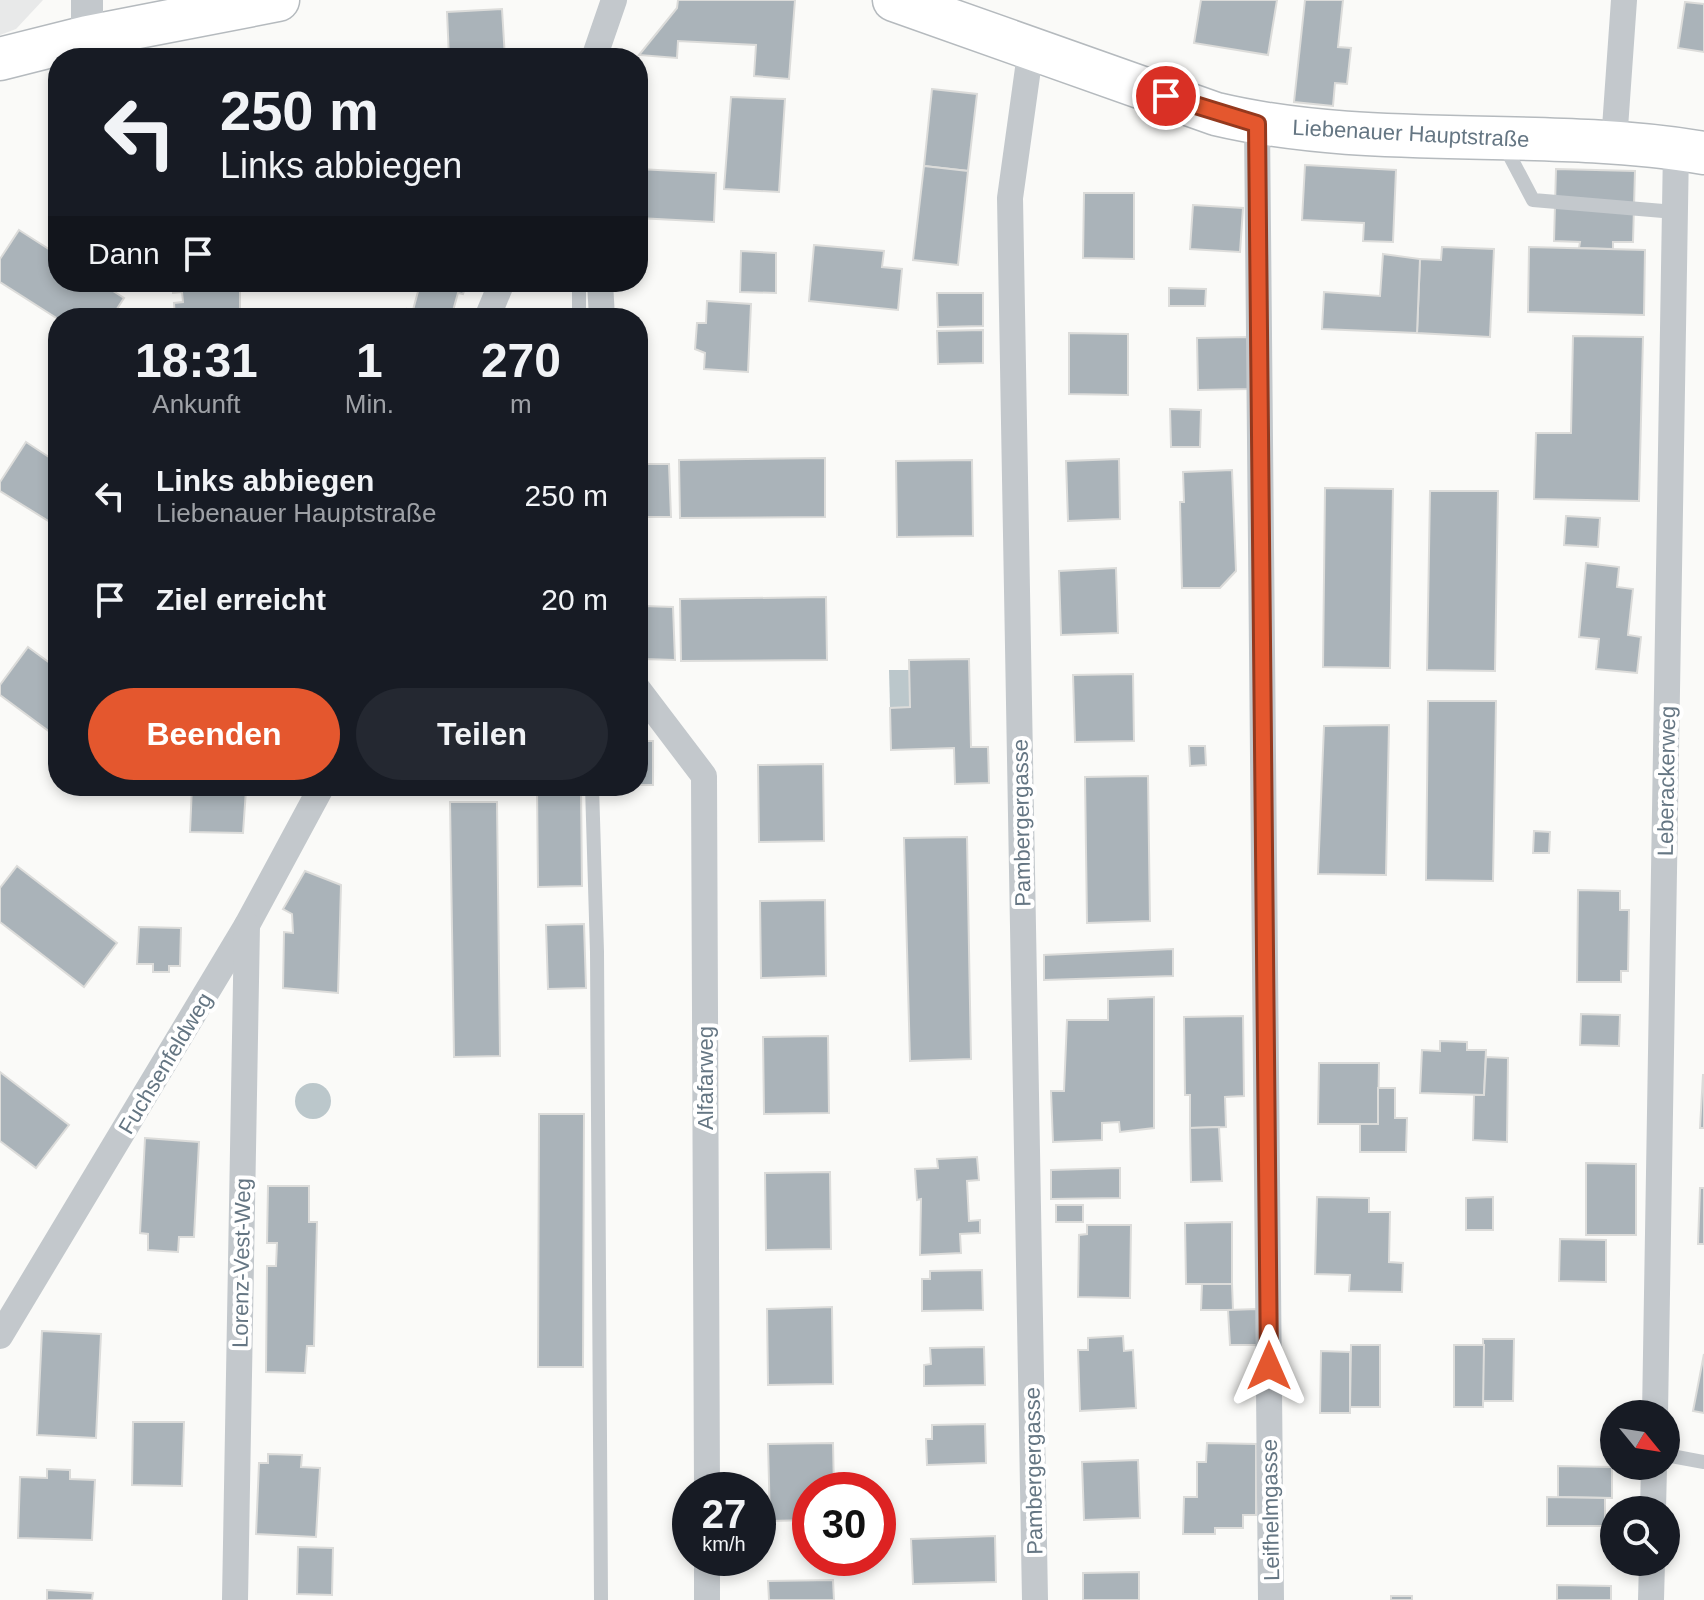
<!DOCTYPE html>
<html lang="de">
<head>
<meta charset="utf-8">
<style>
  body { margin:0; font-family:Helvetica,sans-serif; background:#242831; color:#f1f3f6; height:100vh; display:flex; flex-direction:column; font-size:30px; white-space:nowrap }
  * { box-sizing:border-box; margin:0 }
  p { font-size:26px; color:#9ea1a6 }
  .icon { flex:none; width:44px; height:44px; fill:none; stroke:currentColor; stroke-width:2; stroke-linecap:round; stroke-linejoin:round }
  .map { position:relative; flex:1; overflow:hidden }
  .sheet { position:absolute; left:48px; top:308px; width:600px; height:488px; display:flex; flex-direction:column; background:#171b24; border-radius:32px; box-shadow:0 4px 12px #0003 }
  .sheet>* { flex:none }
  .top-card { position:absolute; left:48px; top:48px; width:600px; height:244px; border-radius:32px; box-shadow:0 4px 12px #0003; background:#171b24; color:#f1f3f6; overflow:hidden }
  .needle { width:52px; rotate:120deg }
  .fabs { position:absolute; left:1600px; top:1400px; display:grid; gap:16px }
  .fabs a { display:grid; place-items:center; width:80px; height:80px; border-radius:50%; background:#171b24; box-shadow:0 4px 12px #0003; font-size:40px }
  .speed { position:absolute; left:672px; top:1472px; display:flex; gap:16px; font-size:40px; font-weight:700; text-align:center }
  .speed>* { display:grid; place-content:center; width:104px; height:104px; border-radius:50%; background:#171b24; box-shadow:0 4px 12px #0003; line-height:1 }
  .speed small { font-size:20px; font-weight:400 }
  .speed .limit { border:12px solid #d22; background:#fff; color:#111 }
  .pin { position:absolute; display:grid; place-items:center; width:68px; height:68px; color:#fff; margin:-34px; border:4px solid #fff; border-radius:50%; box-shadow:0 2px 8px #0007 }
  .me { position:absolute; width:88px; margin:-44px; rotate:0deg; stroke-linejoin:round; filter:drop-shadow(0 0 6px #0008) }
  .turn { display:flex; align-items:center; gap:28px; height:168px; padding:0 40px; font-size:36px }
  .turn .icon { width:104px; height:104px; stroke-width:2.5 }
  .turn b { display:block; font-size:56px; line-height:68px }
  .then { display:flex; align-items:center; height:76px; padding:0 40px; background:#0003; gap:16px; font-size:30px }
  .eta { display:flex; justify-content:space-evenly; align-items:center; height:136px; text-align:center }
  .eta b { font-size:48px; font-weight:700; line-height:56px }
  .action { display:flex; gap:16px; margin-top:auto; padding:16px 40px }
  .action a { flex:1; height:92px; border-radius:48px; background:#e4572e; color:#fff; font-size:32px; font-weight:700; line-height:92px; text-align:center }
  .action a+a { background:#242831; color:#f1f3f6 }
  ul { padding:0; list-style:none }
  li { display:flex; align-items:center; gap:24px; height:104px; padding:0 40px }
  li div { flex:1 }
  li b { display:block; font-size:30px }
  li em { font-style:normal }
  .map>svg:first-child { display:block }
  .built { fill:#e8e9e9 }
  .water { fill:#bbc7cb }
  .building { fill:#aab3b9; stroke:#dcdcda; stroke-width:2 }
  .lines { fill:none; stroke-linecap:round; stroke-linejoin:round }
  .primary-casing { stroke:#b5babe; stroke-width:45 }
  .service { stroke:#c3c8cc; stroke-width:14 }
  .minor { stroke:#c3c8cc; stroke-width:26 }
  .tertiary { stroke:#c3c8cc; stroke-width:32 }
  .primary { stroke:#fff; stroke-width:42 }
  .route-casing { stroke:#94391e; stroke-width:20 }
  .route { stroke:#e4572e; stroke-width:14 }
  .labels { text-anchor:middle; stroke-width:8; stroke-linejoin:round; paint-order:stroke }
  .street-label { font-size:22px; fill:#657683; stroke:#fff }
</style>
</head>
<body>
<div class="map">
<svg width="1704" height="1600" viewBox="0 0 1704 1600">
  <rect width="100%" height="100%" fill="#fafaf8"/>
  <polygon class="built" points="0,0 43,0 16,29 0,35"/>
  <g class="water">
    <polygon points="889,670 909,670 910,707 890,708"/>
    <circle cx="313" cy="1101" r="18"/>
  </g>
  <g class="building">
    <polygon points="678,0 795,0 789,79 754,76 756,45 678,41 677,58 639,55 677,8"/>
    <polygon points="1201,0 1277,0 1268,55 1194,43"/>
    <polygon points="1305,0 1343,0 1338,47 1351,48 1347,84 1335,83 1333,106 1294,102"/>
    <polygon points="1685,2 1704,4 1704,52 1678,48"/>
    <polygon points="502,9 505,58 449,58 447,12"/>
    <polygon points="932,89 977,94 968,171 924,166"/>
    <polygon points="731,97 785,99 779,192 724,189"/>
    <polygon points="1305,165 1396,170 1393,242 1363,241 1364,223 1302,220"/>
    <polygon points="924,166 968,171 958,265 913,260"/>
    <polygon points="638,169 716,173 714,222 638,218"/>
    <polygon points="1556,169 1635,171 1633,242 1613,242 1613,249 1579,248 1580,242 1554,241"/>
    <polygon points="1084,193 1134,193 1134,259 1083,258"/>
    <polygon points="1193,205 1243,208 1240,252 1190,249"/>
    <polygon points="19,230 58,255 58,282 99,282 124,298 111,318 58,319 0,282 0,259"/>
    <polygon points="814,245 884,251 882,267 902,269 898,310 809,301"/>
    <polygon points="1442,247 1494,249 1490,337 1417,333 1420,259 1441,260"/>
    <polygon points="1529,247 1645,250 1644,315 1528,312"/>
    <polygon points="741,251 776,253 776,293 740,292"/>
    <polygon points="1383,254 1420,259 1417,333 1322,329 1324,292 1380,296"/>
    <polygon points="172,282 240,282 240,318 175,318 174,303 183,302 182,292 173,293"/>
    <polygon points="415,282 467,282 463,294 458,293 451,318 405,318 407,309 413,310 420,284"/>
    <polygon points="1169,288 1206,289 1205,306 1169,306"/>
    <polygon points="937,293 983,293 983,326 938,327"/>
    <polygon points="707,301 751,304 748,372 704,369 705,353 695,349 697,323 706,323"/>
    <polygon points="983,330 983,363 938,364 937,331"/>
    <polygon points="1069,333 1128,334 1128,395 1069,394"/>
    <polygon points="1573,336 1643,337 1639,501 1534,499 1536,433 1571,433"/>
    <polygon points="1248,337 1249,389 1198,390 1197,338"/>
    <polygon points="1170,409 1201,410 1200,447 1171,447"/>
    <polygon points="26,442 58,463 58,527 0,491 0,482"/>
    <polygon points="825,458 825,517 680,518 679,460"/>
    <polygon points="1119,459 1120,519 1068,521 1066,461"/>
    <polygon points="972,460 973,536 897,537 896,461"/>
    <polygon points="640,464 669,464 671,517 640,517"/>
    <polygon points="1232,470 1236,571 1220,588 1182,588 1180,502 1184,502 1183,472"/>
    <polygon points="1325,488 1393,489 1390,668 1323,667"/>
    <polygon points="1430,491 1498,491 1495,671 1427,670"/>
    <polygon points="1566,516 1600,518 1598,547 1564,545"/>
    <polygon points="1586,563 1619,567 1617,587 1633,589 1628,635 1641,637 1637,673 1596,669 1599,639 1579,637"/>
    <polygon points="1116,568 1118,633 1061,635 1059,571"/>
    <polygon points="826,597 827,660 681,661 680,599"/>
    <polygon points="643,606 673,607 675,660 643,659"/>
    <polygon points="28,647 58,669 58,738 0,695 0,685"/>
    <polygon points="969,659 971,747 988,747 989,783 955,784 954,748 891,750 890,708 910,707 909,660"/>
    <polygon points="1133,674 1134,741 1075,742 1073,675"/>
    <polygon points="1428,701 1496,701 1493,881 1426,880"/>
    <polygon points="1389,725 1386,875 1318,874 1324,726"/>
    <rect x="638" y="741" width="15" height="44"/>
    <polygon points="1189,746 1205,746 1206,765 1190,766"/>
    <polygon points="823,764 824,841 759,842 758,765"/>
    <polygon points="1148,776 1150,921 1087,923 1085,777"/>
    <polygon points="192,786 254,786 246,790 243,833 190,832"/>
    <polygon points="537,786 581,786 582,886 538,887"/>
    <polygon points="450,802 497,802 500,1056 454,1057"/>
    <polygon points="1534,831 1550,832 1549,853 1533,853"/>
    <polygon points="967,837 971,1059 910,1061 904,838"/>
    <polygon points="17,866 117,943 84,987 0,922 0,888"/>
    <polygon points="305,871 341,885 338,993 283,988 284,932 293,933 292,914 283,909"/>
    <polygon points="1578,890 1620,891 1620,910 1629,910 1628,971 1621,971 1621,982 1577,982"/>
    <polygon points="825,900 826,976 761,978 760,901"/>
    <polygon points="584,924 586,988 548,989 546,925"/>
    <polygon points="139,927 181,928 180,966 169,966 169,972 153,972 153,964 137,964"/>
    <polygon points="1173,949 1173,976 1044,980 1044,955"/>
    <polygon points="1154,997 1154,1128 1120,1132 1119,1122 1102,1123 1102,1140 1053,1142 1051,1091 1064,1091 1067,1020 1108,1020 1108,999"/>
    <polygon points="1581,1014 1620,1015 1619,1046 1580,1045"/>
    <polygon points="1243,1016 1244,1096 1225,1097 1226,1127 1190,1128 1190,1095 1185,1095 1184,1017"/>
    <polygon points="828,1036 829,1113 764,1114 763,1037"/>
    <polygon points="1440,1041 1467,1042 1467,1050 1486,1050 1484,1095 1420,1093 1422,1050 1440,1051"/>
    <polygon points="1486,1057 1508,1058 1507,1142 1473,1140 1474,1095 1484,1095"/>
    <polygon points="1319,1063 1379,1063 1378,1124 1318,1124"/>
    <polygon points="0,1072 69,1125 36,1168 0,1141"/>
    <polygon points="1703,1075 1704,1075 1704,1128 1700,1128"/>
    <polygon points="1378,1088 1395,1088 1395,1118 1407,1118 1406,1152 1360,1152 1360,1124 1378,1124"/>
    <polygon points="539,1114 584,1114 583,1367 538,1367"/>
    <polygon points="1219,1127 1222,1181 1191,1182 1190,1128"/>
    <polygon points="145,1138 199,1142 194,1237 179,1237 178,1252 148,1250 148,1234 140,1233"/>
    <polygon points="977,1157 979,1180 967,1181 969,1221 980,1220 980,1233 960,1234 961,1253 920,1255 921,1199 917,1200 915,1169 938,1168 937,1159"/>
    <polygon points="1586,1163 1636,1164 1636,1235 1586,1235"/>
    <polygon points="1120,1168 1120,1198 1051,1199 1051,1170"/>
    <polygon points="830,1172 831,1249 766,1250 765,1173"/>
    <polygon points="268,1186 309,1186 309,1222 317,1222 314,1346 307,1346 305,1373 266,1372 267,1266 276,1266 277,1243 267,1243"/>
    <polygon points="1700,1188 1704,1188 1704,1244 1698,1244"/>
    <polygon points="1317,1197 1369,1198 1369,1212 1390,1212 1389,1262 1403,1263 1402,1292 1349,1291 1350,1275 1315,1274"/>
    <polygon points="1493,1197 1493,1230 1466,1230 1466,1198"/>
    <rect x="1056" y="1205" width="27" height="17"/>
    <polygon points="1232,1222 1232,1284 1186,1284 1185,1223"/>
    <polygon points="1087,1225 1131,1225 1130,1298 1078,1297 1079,1235 1087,1234"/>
    <polygon points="1560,1239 1606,1240 1606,1282 1559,1281"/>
    <polygon points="982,1270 983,1310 922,1311 922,1279 930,1279 930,1271"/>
    <polygon points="1202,1284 1232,1284 1233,1310 1201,1310"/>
    <polygon points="832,1307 833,1384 768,1385 767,1309"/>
    <polygon points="1257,1309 1259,1345 1230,1345 1228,1310"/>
    <polygon points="42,1331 101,1334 96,1438 37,1435"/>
    <polygon points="1123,1336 1124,1351 1133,1350 1136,1408 1080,1411 1078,1350 1088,1350 1088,1338"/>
    <polygon points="1483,1339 1514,1339 1513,1401 1483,1401"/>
    <polygon points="1351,1345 1380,1345 1380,1407 1350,1407"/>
    <polygon points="1454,1345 1484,1345 1483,1407 1454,1407"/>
    <polygon points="984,1347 985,1385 924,1386 924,1365 931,1364 930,1348"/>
    <polygon points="1321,1351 1350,1352 1350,1413 1320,1413"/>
    <polygon points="1704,1354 1704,1413 1693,1411"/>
    <polygon points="133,1422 184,1422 182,1486 132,1485"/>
    <polygon points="985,1424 986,1463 927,1465 926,1439 932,1439 932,1425"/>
    <polygon points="833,1443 834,1490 810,1490 810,1520 770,1521 768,1444"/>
    <polygon points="1207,1443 1256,1444 1256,1515 1243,1515 1243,1528 1215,1528 1215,1534 1183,1534 1184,1497 1197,1497 1197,1462 1206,1462"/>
    <polygon points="268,1454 302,1455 301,1467 320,1468 316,1537 256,1534 259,1463 268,1463"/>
    <polygon points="1138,1460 1140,1518 1084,1520 1082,1462"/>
    <polygon points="1558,1466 1612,1467 1612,1498 1558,1497"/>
    <polygon points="47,1469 70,1470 70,1479 95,1480 92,1540 18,1538 20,1477 47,1478"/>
    <polygon points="1547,1497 1605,1498 1605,1526 1547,1526"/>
    <polygon points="995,1536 996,1582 913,1584 911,1539"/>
    <polygon points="298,1547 333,1548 332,1595 297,1594"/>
    <polygon points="1139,1572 1139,1600 1083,1600 1083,1573"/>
    <polygon points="833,1580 834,1600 769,1600 768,1581"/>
    <polygon points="1557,1585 1611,1586 1611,1600 1557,1600"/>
    <polygon points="47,1590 93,1593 92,1600 47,1600"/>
    <rect x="1391" y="1596" width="21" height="4"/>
  </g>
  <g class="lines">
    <g class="primary-casing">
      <g id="primary">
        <path d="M 894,0 L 1216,114 C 1372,151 1545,126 1704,153"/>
        <polyline points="0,59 87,37 278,0"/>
      </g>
    </g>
    <g class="service">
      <polyline points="1503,143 1533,200 1675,212"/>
      <polyline points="579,282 579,318"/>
      <polyline points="592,786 597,952 601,1600"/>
      <polyline points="1666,1455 1704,1462"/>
    </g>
    <g class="minor">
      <polyline points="1031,47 1010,198 1035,1600"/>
      <polyline points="594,58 614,0"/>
      <polyline points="1257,124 1271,1600"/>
      <polyline points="1614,142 1624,0"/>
      <polyline points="600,282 602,318"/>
      <polyline points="487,318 502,282"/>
      <polyline points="638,689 704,776 707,1490"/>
      <polyline points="0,1336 247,925 322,786"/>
      <polyline points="1655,1414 1676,148"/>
      <polyline points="1653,1510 1654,1466"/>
      <polyline points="707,1558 707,1600"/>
      <polyline points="235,1600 247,925"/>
      <polyline points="1651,1600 1652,1562"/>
    </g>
    <polyline class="tertiary" points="87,37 87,0"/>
    <use href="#primary" class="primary"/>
  </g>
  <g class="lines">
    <g class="route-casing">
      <polyline id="route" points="1166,96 1257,124 1269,1366"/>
    </g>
    <use href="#route" class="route"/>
  </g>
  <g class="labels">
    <g class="street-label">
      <text transform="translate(1411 133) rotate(3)" y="8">Liebenauer Hauptstraße</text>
      <text transform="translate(1666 781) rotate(-89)" y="8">Leberackerweg</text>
      <text transform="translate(1021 823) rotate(-91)" y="8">Pambergergasse</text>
      <text transform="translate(165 1063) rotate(-59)" y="8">Fuchsenfeldweg</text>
      <text transform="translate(705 1078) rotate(-90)" y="8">Alfafarweg</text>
      <text transform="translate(241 1263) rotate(-89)" y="8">Lorenz-Vest-Weg</text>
      <text transform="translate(1033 1471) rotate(-91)" y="8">Pambergergasse</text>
      <text transform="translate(1270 1510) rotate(-91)" y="8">Leifhelmgasse</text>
    </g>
  </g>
</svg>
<div class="fabs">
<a><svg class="needle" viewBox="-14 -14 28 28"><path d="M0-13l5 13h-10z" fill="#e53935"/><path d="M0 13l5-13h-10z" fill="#9ea1a6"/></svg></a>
<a><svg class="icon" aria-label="search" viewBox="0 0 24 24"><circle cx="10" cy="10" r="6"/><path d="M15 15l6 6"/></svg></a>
</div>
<div class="speed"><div>27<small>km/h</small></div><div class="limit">30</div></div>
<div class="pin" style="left:1166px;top:96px;background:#d93025"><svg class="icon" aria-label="arrive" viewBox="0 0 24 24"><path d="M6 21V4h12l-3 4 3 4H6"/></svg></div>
<svg class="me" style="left:1269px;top:1366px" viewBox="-20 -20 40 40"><path d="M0-17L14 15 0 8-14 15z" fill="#e4572e" stroke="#fff" stroke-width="4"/></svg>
<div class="top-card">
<div class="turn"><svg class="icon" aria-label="left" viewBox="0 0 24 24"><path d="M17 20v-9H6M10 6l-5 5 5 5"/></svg><div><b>250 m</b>Links abbiegen</div></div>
<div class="then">Dann<svg class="icon" aria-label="arrive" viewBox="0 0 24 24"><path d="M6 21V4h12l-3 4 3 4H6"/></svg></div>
</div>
<section class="sheet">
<div class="eta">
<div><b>18:31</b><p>Ankunft</p></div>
<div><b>1</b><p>Min.</p></div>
<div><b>270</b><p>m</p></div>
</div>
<ul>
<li><svg class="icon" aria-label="left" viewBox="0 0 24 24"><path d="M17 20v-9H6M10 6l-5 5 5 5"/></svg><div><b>Links abbiegen</b><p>Liebenauer Hauptstraße</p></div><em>250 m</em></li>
<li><svg class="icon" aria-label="arrive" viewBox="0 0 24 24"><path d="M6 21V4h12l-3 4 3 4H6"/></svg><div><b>Ziel erreicht</b></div><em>20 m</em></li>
</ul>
<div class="action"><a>Beenden</a><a>Teilen</a></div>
</section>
</div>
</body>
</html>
